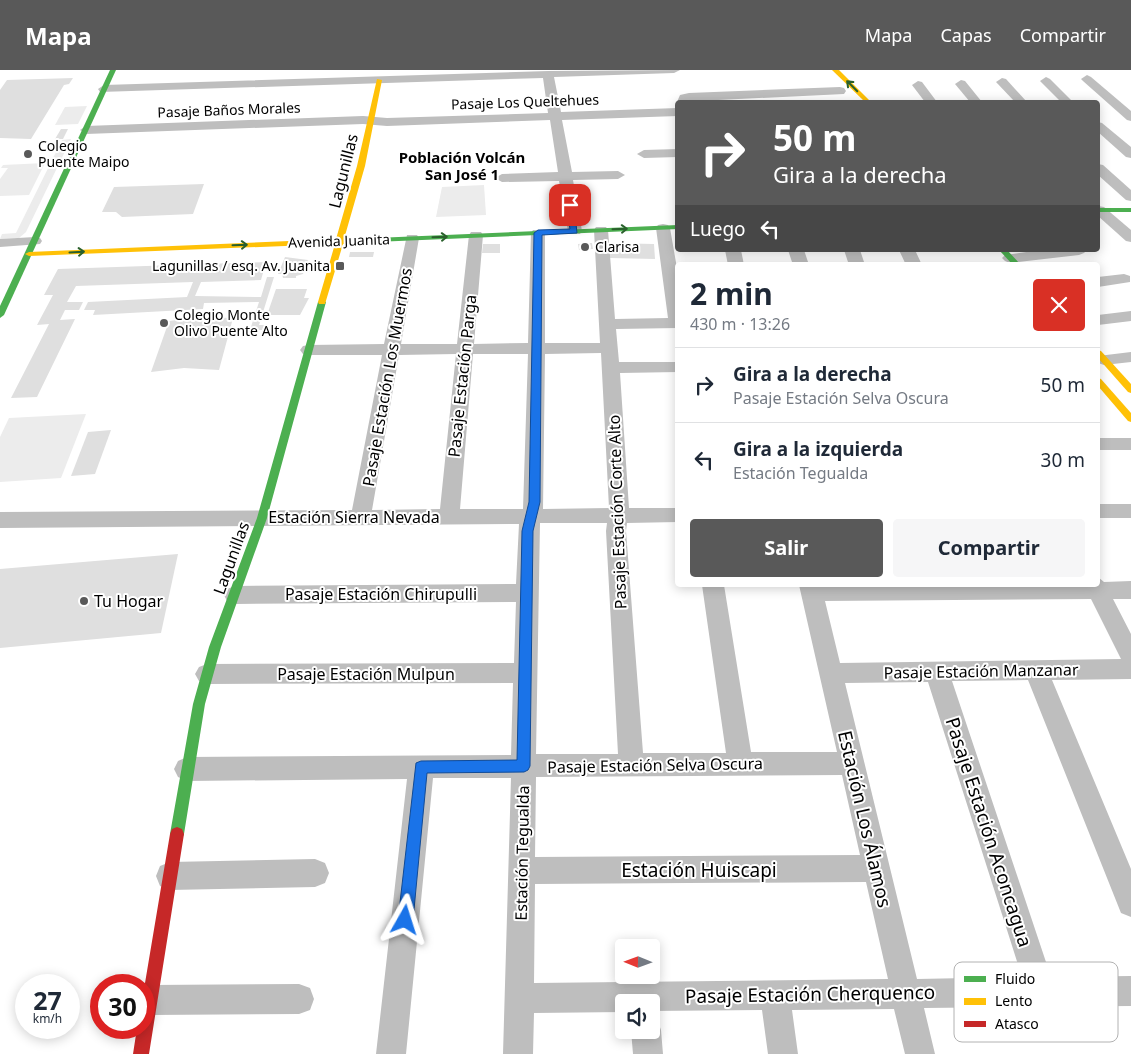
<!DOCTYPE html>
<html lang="es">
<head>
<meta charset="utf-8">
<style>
  body { margin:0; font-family:"Noto Sans",sans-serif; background:#f6f6f7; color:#1f2937; height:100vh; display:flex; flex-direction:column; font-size:19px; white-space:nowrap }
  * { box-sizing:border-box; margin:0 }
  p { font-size:16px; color:#747a83 }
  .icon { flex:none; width:28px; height:28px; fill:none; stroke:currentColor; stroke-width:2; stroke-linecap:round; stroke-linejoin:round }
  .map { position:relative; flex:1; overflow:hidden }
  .details { position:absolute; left:675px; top:192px; width:425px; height:325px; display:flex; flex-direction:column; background:#fff; border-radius:5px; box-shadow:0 2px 12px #0003 }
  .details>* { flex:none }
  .guide { position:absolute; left:675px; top:30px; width:425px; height:152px; border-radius:5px; box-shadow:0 2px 12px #0003; background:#595959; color:#fff; overflow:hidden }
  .needle { width:32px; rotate:271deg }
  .tools { position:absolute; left:615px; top:869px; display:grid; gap:10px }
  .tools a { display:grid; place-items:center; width:45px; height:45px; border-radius:5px; background:#fff; box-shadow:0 2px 12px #0003; font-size:25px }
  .speed { position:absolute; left:15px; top:904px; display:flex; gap:10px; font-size:25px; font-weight:700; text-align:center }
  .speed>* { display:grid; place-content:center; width:65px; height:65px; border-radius:50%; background:#fff; box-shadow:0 2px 12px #0003; line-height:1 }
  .speed small { font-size:12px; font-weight:400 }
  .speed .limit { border:8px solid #d22; background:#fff; color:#111 }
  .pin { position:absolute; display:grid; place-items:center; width:42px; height:42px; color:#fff; margin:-21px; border-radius:10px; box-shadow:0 2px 8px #0006 }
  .me { position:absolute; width:55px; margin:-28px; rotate:6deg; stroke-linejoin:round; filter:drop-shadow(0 0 4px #0008) }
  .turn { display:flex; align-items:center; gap:18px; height:105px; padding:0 15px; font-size:22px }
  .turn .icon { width:65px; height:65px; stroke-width:2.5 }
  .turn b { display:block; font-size:35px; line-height:42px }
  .then { display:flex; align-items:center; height:48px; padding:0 15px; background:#0003; gap:10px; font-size:19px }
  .round { display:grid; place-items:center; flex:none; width:52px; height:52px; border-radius:5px; background:#f6f6f7 }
  .head { display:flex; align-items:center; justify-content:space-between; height:85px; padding:0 15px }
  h1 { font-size:30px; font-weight:700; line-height:38px }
  .button { display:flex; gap:10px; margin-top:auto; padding:10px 15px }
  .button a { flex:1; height:58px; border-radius:5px; background:#595959; color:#fff; font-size:20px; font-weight:700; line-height:58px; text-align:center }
  .button a+a { background:#f6f6f7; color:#1f2937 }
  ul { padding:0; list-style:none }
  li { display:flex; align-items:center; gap:15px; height:75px; padding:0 15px; border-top:1px solid #e0e1e3 }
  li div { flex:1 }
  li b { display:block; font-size:19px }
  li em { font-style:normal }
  header { display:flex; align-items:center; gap:30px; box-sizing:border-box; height:70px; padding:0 25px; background:#595959; color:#fff }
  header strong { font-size:24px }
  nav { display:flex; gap:28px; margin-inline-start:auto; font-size:18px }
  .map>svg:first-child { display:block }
  .green { fill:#ececec }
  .building { fill:#dfdfdf }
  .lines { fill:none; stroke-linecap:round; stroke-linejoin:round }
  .street { fill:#bebebe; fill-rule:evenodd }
  .fast { fill:#4caf50; fill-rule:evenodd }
  .slow { fill:#ffc107; fill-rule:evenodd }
  .jam { fill:#c62828; fill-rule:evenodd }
  .oneway { stroke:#2a602c }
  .route { fill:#1a73e8; stroke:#114b97 }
  .poi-dot { fill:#595959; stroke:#fff; stroke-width:2 }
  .labels { text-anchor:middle; stroke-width:4; stroke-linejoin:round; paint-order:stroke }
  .far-street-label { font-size:14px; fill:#000; stroke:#fff }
  .far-poi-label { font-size:14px; fill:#000; stroke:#fff; text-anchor:start }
  .far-neighbourhood-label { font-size:15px; font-weight:bold; fill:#000; stroke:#fff }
  .street-label { font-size:16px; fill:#000; stroke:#fff }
  .poi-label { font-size:16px; fill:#000; stroke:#fff; text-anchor:start }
  .near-street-label { font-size:19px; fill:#000; stroke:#fff }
  .key { fill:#fff; stroke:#b2b2b2; stroke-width:1 }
  .key-label { font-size:14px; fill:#000 }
</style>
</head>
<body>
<header>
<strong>Mapa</strong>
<nav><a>Mapa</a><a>Capas</a><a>Compartir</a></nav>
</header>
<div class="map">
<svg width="1131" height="984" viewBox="0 0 1131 984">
  <rect width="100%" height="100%" fill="#fff"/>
  <g class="green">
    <polygon points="87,36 78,54 55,55 65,37"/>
    <polygon points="71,69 26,162 19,168 0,169 2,164 16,163 62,70"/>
    <polygon points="45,93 29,125 0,126 0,109 8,98 1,98 3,95"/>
    <polygon points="484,115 486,145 436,147 442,117"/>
    <polygon points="86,344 61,408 0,412 0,367 9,348"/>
  </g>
  <g class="building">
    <polygon points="73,8 69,14 64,15 31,69 0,68 0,20 7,10"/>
    <polygon points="61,59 68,59 63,69 55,69"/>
    <polygon points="204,114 193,144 122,147 116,142 102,142 114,117"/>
    <polygon points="592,173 593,179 579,180 578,174"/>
    <polygon points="609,173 654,174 655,189 610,188"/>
    <polygon points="483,174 500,174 500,183 482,183"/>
    <polygon points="350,182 374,182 373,187 349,187"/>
    <polygon points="285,187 308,190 303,204 296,206 296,208 283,208 282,204 278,204"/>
    <polygon points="266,192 261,210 201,212 195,226 261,227 267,207 274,207 259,255 268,255 267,260 250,260 259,232 204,233 203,239 93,245 95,240 84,240 88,232 187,227 193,212 76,216 67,232 83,232 79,240 65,240 60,250 75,249 37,327 11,328 49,254 37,255 53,225 44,225 58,199"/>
    <polygon points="276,219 307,219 304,228 309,228 300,245 267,245"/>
    <polygon points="199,247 233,248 219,300 184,298 151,302 169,251"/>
    <polygon points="111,360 95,404 71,406 88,362"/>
    <polygon points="178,484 161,563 0,578 0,499"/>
  </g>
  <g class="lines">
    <g class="street">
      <polygon points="680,0 674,3 554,7 561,42 678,38 678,46 562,50 572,102 618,101 625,105 618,109 573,110 582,161 580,164 570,164 568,161 559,111 502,112 495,108 502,104 558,102 550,50 387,56 363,54 86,64 80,60 86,56 363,46 387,48 548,43 543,8 100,22 98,19 104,15 548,1"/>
      <polygon points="1087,5 1091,7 1131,41 1131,51 1127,50 1083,11 1081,9"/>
      <polygon points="1046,7 1050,9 1073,32 1061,32 1040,11"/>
      <polygon points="1002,8 1006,9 1027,32 1015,32 996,12"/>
      <polygon points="961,10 965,11 982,32 970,32 955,14"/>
      <polygon points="918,11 922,12 937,32 925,32 912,15"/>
      <polygon points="840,17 844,18 846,21 844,24 677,32 680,25 689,23"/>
      <polygon points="1098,52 1102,53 1131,77 1131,88 1126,87 1098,62"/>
      <polygon points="678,79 678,87 644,88 637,84 644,80"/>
      <polygon points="1098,94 1103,95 1131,120 1131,131 1126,130 1098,105"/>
      <polygon points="1098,136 1104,137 1131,160 1131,172 1126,171 1098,146"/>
      <path d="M 663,154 L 668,155 L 670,158 L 678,204 L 678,258 L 616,259 L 619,292 L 678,292 L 678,302 L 620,303 L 629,438 L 678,438 L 678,452 L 627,453 L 626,461 L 643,683 L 726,683 L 702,515 L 724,515 L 751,682 L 837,682 L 799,515 L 1098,515 L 1098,507 L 1104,512 L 1131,511 L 1131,529 L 1113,529 L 1131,564 L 1131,609 L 1052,610 L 1131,799 L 1131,847 L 1121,843 L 1028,610 L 952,611 L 1051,907 L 1131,906 L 1131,936 L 924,938 L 935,984 L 905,984 L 894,939 L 792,940 L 798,984 L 768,984 L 762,940 L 651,941 L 651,932 L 624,932 L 624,942 L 534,943 L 533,984 L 503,984 L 511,708 L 433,708 L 406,984 L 376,984 L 407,709 L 187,711 L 178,707 L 174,699 L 178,691 L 187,687 L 511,685 L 513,613 L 207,614 L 199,611 L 195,604 L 199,597 L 207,594 L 514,593 L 516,532 L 235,534 L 227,531 L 224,525 L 227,519 L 235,516 L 516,514 L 519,454 L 0,458 L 0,442 L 352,440 L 382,285 L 309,285 L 303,284 L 300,280 L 303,276 L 309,275 L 384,274 L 407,165 L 417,165 L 419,168 L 401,274 L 457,274 L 469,165 L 471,162 L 481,162 L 483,165 L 474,274 L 528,273 L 531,163 L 533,160 L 543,160 L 545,163 L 545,273 L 600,273 L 594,160 L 596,157 L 606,157 L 608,160 L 615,249 L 668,248 L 656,158 L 658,155 ZM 601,283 L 609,438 L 543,439 L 545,284 ZM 456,284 L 440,439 L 372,440 L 399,285 ZM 473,284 L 528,284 L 523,439 L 460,439 ZM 540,453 L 607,453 L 606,461 L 618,684 L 536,684 ZM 1091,529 L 1121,589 L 840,593 L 825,531 ZM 928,612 L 1022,907 L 917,909 L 845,613 ZM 842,705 L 860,785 L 535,787 L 536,707 ZM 866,812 L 888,909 L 534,913 L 535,814 Z"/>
      <polygon points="35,167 40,168 42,171 40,174 0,177 0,169"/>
      <polygon points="725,180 741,180 744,195 728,195"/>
      <polygon points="788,180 804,180 809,195 793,195"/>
      <polygon points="844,180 860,180 865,195 849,195"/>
      <polygon points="899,180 915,180 922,195 906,195"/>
      <polygon points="1040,180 1087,180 1084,183 1079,185 1010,193 1005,191 1002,188 1005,185"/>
      <polygon points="1124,204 1130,206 1130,212 1098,217 1098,207"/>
      <polygon points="1131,241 1131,251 1098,255 1098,245"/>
      <polygon points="1131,282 1131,292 1104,295 1098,293 1098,286"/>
      <rect x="1098" y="368" width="33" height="12"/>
      <rect x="1098" y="434" width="33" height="14"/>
      <polygon points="315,789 325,793 329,803 325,813 315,817 170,820 160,816 156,806 160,796 170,792"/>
      <polygon points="299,914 310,918 314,929 310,940 299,944 150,945 144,942 144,918 150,915"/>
      <polygon points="651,947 657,949 661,960 663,984 633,984 631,960 651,960"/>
    </g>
    <g class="fast">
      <polygon points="110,0 116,0 4,245 0,248 0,236"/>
      <rect x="1098" y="138" width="33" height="4"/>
      <polygon points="678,155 678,159 375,172 371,170 375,168"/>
      <polygon points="999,180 1007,180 1021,195 1013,195"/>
      <polygon points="322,229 326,232 267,448 221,577 205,634 184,764 182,769 177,771 172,769 170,764 193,634 209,577 257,448 318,232"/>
    </g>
    <g class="slow">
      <polygon points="832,0 839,0 871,32 865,32"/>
      <polygon points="377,9 382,10 365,96 344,169 375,168 379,170 375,172 343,174 325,234 319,234 318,232 335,174 29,186 25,184 29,182 336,169 357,96"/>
      <polygon points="1098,280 1101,281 1131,314 1131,323 1128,322 1098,288"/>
      <polygon points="1098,308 1101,309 1131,343 1131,352 1128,351 1098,316"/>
    </g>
    <polygon class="jam" points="177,757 182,759 184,764 149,984 133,984 137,958 144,958 144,919 170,764 172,759"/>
  </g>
  <defs><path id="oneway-shaft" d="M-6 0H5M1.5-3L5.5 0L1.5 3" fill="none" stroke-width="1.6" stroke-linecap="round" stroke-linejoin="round" transform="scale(1.25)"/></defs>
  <g class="oneway">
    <use href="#oneway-shaft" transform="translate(852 16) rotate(-135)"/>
    <use href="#oneway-shaft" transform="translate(620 159) rotate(-2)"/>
    <use href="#oneway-shaft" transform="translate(440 167) rotate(-2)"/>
    <use href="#oneway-shaft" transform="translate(240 175) rotate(-2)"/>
    <use href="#oneway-shaft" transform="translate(77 182) rotate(-3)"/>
  </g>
  <polygon class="route" points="570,132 574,135 577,163 542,165 540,432 533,461 530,696 528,700 524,702 427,703 413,850 411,855 405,858 400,855 398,850 416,693 421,691 517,690 522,461 529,432 534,163 538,160 570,159 566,135"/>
  <g class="poi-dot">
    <circle cx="28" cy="84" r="5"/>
    <circle cx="585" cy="177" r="5"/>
    <rect x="335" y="191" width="10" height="10" rx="2.5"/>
    <circle cx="164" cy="253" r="5"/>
    <circle cx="84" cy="531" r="5"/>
  </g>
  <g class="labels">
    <g class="far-street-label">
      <text transform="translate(525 32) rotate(-2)" y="5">Pasaje Los Queltehues</text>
      <text transform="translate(229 40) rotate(-2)" y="5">Pasaje Baños Morales</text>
      <text transform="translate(339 171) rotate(-2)" y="5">Avenida Juanita</text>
    </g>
    <g class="far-poi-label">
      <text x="38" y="81">Colegio<tspan x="38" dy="16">Puente Maipo</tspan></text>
      <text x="595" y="182">Clarisa</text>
      <text x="330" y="201" text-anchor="end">Lagunillas / esq. Av. Juanita</text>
      <text x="174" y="250">Colegio Monte<tspan x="174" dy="16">Olivo Puente Alto</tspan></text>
    </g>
    <g class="far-neighbourhood-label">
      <text x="462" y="93">Población Volcán<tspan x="462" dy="17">San José 1</tspan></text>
    </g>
    <g class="street-label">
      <text transform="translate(343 101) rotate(-76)" y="6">Lagunillas</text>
      <text transform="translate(462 306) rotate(-84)" y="6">Pasaje Estación Parga</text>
      <text transform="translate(387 307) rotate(-80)" y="6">Pasaje Estación Los Muermos</text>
      <text transform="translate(617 442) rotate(-92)" y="6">Pasaje Estación Corte Alto</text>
      <text x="354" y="453">Estación Sierra Nevada</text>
      <text transform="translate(231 488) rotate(-70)" y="6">Lagunillas</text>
      <text x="381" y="530">Pasaje Estación Chirupulli</text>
      <text transform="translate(981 601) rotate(-1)" y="6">Pasaje Estación Manzanar</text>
      <text x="366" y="610">Pasaje Estación Mulpun</text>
      <text transform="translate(655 695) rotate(-1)" y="6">Pasaje Estación Selva Oscura</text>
      <text transform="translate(522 783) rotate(-89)" y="6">Estación Tegualda</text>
    </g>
    <g class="poi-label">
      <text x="94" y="537">Tu Hogar</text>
    </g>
    <g class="near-street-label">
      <text transform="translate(865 749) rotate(77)" y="7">Estación Los Álamos</text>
      <text transform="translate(989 762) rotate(72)" y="7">Pasaje Estación Aconcagua</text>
      <text x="699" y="807">Estación Huiscapi</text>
      <text transform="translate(810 924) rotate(-1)" y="7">Pasaje Estación Cherquenco</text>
    </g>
  </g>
  <rect x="954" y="892" width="164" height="80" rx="8" class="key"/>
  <rect x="964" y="906" width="22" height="6" fill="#4caf50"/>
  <rect x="964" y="928" width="22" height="7" fill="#ffc107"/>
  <rect x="964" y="951" width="22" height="6" fill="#c62828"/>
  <g class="key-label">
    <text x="995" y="914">Fluido</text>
    <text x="995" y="936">Lento</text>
    <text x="995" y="959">Atasco</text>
  </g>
</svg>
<div class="tools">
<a><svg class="needle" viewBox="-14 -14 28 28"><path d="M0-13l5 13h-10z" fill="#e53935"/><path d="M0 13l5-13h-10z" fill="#747a83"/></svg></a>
<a><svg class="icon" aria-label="sound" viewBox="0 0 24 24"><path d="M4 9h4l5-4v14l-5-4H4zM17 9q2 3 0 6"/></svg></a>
</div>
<div class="speed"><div>27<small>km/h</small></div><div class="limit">30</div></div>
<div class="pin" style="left:570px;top:135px;background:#d93025"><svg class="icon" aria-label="arrive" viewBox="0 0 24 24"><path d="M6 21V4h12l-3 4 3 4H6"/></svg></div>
<svg class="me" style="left:405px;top:850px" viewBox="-20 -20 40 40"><path d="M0-17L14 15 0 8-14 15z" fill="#1a73e8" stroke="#fff" stroke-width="4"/></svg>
<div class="guide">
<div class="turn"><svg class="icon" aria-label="right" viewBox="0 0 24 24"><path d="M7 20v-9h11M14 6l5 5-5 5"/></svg><div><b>50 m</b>Gira a la derecha</div></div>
<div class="then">Luego<svg class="icon" aria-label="left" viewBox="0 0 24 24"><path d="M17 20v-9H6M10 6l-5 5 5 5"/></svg></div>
</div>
<section class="details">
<div class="head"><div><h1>2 min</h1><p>430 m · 13:26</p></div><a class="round" style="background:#d93025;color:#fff"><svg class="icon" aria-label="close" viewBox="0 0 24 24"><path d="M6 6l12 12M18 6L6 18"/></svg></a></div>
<ul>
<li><svg class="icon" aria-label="right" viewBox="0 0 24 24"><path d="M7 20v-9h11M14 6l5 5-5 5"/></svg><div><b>Gira a la derecha</b><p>Pasaje Estación Selva Oscura</p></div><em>50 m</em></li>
<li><svg class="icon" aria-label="left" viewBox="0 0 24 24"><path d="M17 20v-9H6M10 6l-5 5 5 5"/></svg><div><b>Gira a la izquierda</b><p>Estación Tegualda</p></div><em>30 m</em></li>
</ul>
<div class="button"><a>Salir</a><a>Compartir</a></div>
</section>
</div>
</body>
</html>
